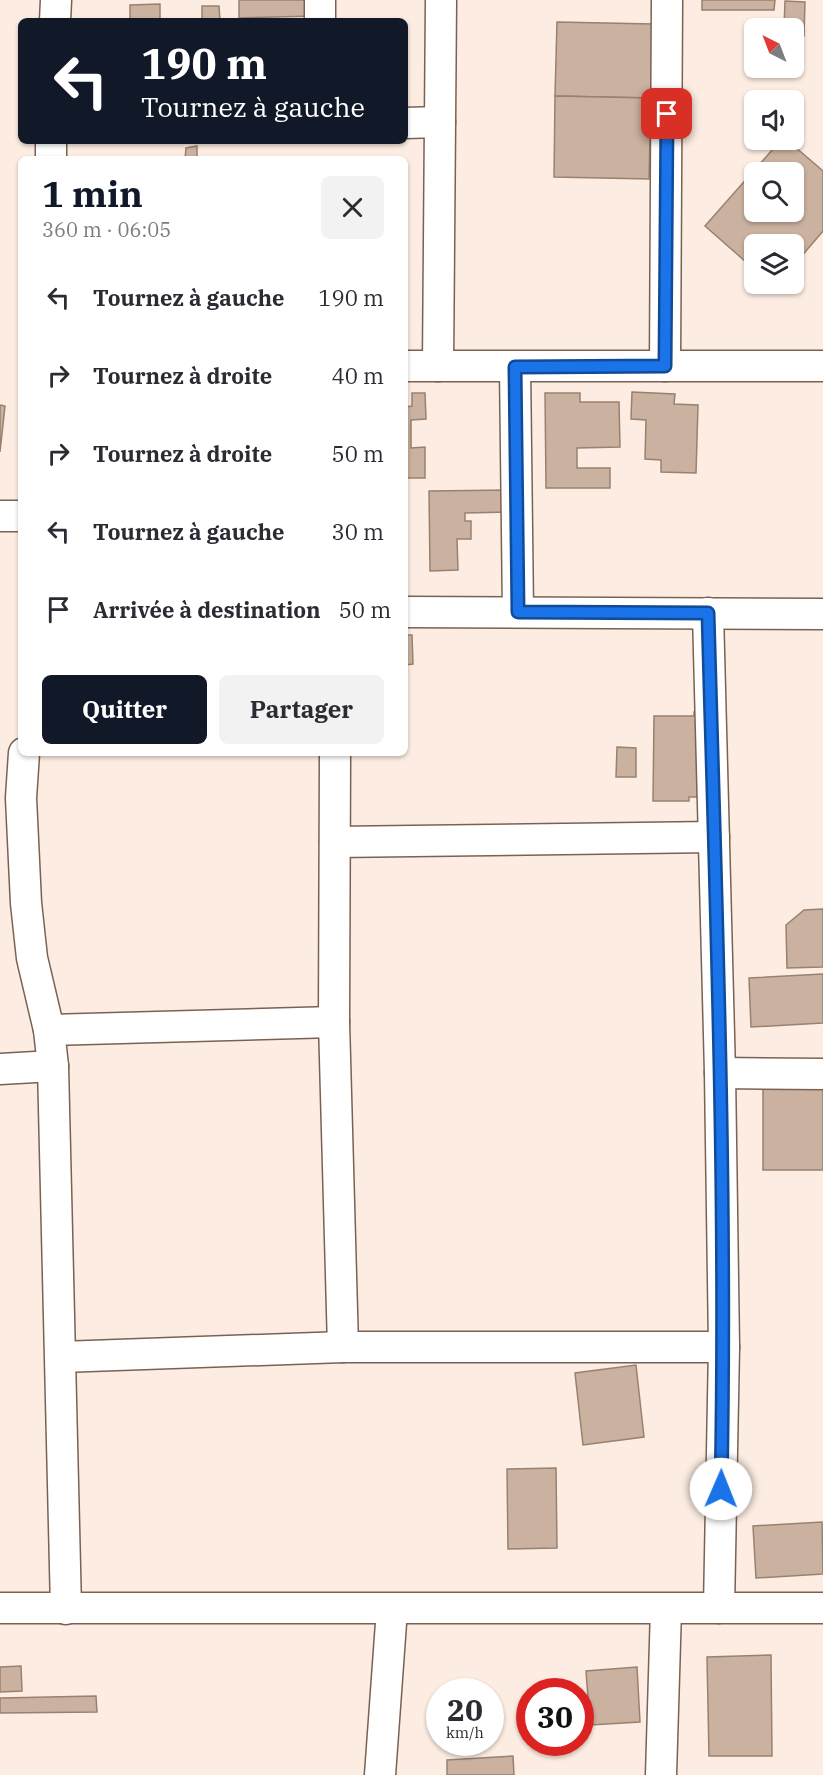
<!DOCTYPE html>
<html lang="fr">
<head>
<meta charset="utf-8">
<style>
  body { margin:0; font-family:"IBM Plex Serif",serif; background:#f2f2f3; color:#2b2b33; height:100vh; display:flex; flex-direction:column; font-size:22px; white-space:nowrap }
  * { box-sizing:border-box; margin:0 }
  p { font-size:20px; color:#7c7c81 }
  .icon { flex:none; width:33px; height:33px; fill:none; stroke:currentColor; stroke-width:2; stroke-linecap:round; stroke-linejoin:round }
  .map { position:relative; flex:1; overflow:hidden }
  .drawer { position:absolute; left:18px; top:156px; width:390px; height:600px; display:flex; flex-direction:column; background:#fff; border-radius:9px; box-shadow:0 2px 4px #0004 }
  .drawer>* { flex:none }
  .hud { position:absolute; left:18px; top:18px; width:390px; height:126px; border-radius:9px; box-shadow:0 2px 4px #0004; background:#111827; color:#fff; overflow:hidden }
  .needle { width:39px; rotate:318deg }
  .controls { position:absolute; left:744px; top:18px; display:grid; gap:12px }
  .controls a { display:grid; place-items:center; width:60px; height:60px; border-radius:9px; background:#fff; box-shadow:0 2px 4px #0004; font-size:30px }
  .speed { position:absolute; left:426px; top:1678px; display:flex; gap:12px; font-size:30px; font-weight:700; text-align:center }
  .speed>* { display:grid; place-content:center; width:78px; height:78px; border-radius:50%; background:#fff; box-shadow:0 2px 4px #0004; line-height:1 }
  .speed small { font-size:15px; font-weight:400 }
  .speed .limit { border:9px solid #d22; background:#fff; color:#111 }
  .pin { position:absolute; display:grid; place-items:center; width:51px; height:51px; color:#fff; margin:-26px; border-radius:12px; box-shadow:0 3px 9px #0006 }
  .me { position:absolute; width:66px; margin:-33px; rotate:1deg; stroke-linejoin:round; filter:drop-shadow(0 0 4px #0008) }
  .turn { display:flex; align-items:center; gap:21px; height:126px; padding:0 24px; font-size:27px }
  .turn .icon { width:78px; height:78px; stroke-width:2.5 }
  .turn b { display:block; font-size:42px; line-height:51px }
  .round { display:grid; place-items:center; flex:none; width:63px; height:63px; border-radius:9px; background:#f2f2f3 }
  .summary { display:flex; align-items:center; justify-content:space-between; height:102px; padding:0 24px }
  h1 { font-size:36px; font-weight:700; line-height:45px; color:#111827 }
  .primary-button { display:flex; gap:12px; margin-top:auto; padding:12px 24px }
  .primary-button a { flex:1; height:69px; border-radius:9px; background:#111827; color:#fff; font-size:24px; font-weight:700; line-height:69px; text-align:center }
  .primary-button a+a { background:#f2f2f3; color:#2b2b33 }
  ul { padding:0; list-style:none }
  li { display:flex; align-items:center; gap:18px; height:78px; padding:0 24px }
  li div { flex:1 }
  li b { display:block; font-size:22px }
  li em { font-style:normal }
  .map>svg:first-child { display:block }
  .building { fill:#cbb19f; stroke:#998170; stroke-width:1.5; fill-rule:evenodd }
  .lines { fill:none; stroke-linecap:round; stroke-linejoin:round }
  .minor-casing { stroke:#7a6252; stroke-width:33 }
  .minor { stroke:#fff; stroke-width:30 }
  .route-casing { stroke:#114b97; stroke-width:15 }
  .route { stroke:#1a73e8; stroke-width:10 }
</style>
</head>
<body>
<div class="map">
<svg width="823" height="1775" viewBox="0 0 823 1775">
  <rect width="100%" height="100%" fill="#fcece1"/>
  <g class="building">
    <polygon points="239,0 316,0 316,16 239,18"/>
    <polygon points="702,0 775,0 774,10 702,10"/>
    <polygon points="785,1 805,2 804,36 794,35 794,28 784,28"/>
    <polygon points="160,4 160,19 130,20 130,5"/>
    <polygon points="202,6 219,6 220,21 202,21"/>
    <polygon points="180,19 180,21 131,21 131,20"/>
    <polygon points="557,22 653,24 651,98 555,96"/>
    <polygon points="555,96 651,98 649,179 554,177"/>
    <path d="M 781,140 L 787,140 L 823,171 L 823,231 L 794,265 L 794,244 L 754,244 L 754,269 L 705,226 ZM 754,172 L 794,172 L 794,212 L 754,212 Z"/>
    <polygon points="197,146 197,159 185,159 186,148"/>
    <polygon points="632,392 675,394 674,404 698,405 696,473 661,472 661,460 645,459 646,420 631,419"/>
    <polygon points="412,393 425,393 426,419 411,420 411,448 425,447 425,478 406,478 405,472 405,407 412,406"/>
    <polygon points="545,393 580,393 580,402 619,402 620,447 577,448 577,468 610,468 610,488 546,488"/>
    <polygon points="0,405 5,406 0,452"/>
    <polygon points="509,490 509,512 465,513 465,521 471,521 471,539 457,539 458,570 430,571 429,491"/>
    <polygon points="405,635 412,635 413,664 405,665"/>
    <polygon points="694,712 709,712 709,797 689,797 689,801 653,801 654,716 694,716"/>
    <polygon points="617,747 636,748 636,777 616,777"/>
    <polygon points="823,909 823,967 787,968 786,925 804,910"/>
    <polygon points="823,974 823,1023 751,1027 749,978"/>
    <rect x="763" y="1084" width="60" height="86"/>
    <polygon points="636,1365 644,1437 583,1445 575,1373"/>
    <polygon points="556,1468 557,1548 508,1549 507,1469"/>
    <polygon points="822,1522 823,1574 756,1578 753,1526"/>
    <polygon points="771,1655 772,1756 709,1756 707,1657"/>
    <polygon points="21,1666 22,1691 0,1692 0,1667"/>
    <polygon points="637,1667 640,1722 590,1725 586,1671"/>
    <polygon points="96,1696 97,1712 0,1713 0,1698"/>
    <polygon points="513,1756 514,1775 447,1775 447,1760"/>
  </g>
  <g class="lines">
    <g class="minor-casing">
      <g id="minor">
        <polyline points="320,0 320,21"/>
        <polyline points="55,21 56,0"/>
        <polyline points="405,123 440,122"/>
        <polyline points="51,159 51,141"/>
        <polyline points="405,366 823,366"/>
        <polyline points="438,366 441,0"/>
        <polyline points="665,366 667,0"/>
        <polyline points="515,367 518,612"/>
        <polyline points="0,516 21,516"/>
        <polyline points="405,612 823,614"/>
        <polyline points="708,613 720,1073 724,1347 719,1608"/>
        <polyline points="24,753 21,798 26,903 32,958 49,1030 53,1066 66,1609"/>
        <polyline points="335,753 334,1022 343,1347"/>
        <polyline points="335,842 714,837"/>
        <polyline points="49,1030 334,1022"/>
        <polyline points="0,1069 53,1066"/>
        <polyline points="720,1073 823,1074"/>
        <polyline points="61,1357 343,1347 724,1347"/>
        <polyline points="0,1608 823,1608"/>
        <polyline points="380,1775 392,1609"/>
        <polyline points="661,1775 666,1609"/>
      </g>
    </g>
    <use href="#minor" class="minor"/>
  </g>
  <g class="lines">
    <g class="route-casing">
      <path id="route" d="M 667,114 L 665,366 L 515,367 L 518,612 L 708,613 C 716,905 727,1197 721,1489"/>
    </g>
    <use href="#route" class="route"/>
  </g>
</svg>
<div class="controls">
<a><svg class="needle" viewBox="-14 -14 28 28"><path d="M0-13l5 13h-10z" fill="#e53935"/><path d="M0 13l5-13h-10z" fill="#7c7c81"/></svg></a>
<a><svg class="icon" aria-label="sound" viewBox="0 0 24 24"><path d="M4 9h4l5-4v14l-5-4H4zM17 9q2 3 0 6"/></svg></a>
<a><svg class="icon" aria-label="search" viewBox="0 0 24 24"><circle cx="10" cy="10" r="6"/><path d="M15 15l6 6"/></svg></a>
<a><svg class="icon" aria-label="layers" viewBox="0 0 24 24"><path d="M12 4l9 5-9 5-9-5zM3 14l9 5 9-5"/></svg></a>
</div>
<div class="speed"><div>20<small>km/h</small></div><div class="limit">30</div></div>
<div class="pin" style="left:667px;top:114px;background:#d93025"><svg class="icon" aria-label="arrive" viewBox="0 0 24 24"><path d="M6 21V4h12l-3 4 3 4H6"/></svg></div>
<svg class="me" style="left:721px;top:1489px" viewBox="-20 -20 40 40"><circle r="19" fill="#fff"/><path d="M0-13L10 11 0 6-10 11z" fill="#1a73e8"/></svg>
<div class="hud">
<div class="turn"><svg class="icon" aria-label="left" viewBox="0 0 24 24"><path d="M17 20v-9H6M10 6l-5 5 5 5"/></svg><div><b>190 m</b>Tournez à gauche</div></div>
</div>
<section class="drawer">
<div class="summary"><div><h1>1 min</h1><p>360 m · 06:05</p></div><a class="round"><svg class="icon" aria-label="close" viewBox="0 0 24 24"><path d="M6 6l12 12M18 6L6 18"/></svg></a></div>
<ul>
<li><svg class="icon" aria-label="left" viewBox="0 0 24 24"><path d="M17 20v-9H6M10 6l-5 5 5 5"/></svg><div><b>Tournez à gauche</b></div><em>190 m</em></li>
<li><svg class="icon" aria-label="right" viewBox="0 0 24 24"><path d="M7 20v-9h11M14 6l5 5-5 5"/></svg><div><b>Tournez à droite</b></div><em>40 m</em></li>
<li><svg class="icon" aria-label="right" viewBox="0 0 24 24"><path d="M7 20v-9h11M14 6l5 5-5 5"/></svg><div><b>Tournez à droite</b></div><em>50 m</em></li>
<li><svg class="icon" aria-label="left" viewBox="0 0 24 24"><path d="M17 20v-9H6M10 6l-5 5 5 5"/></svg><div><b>Tournez à gauche</b></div><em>30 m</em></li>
<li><svg class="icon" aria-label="arrive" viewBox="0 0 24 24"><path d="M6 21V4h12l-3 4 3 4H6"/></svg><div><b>Arrivée à destination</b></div><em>50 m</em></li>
</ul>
<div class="primary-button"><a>Quitter</a><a>Partager</a></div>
</section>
</div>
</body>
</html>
